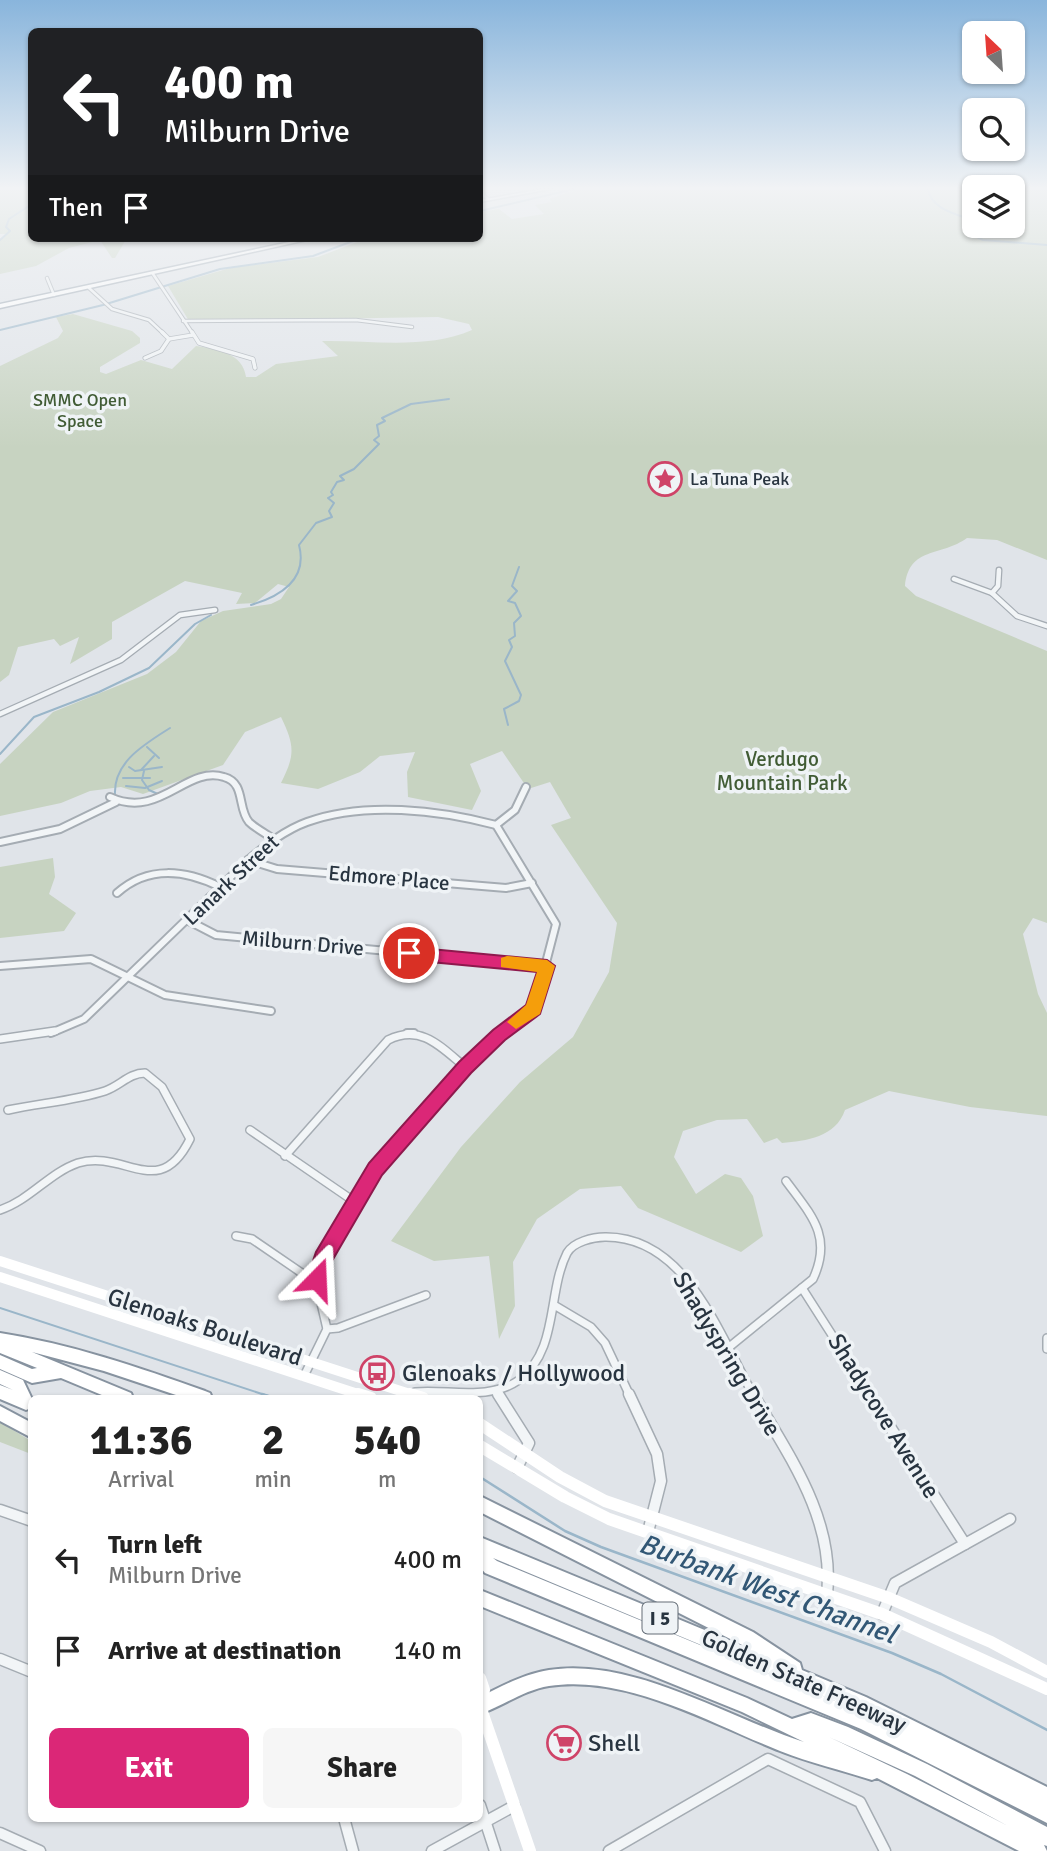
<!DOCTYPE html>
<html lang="en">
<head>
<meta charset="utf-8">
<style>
  body { margin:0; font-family:Signika,sans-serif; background:#f6f6f6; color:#222; height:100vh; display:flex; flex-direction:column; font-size:26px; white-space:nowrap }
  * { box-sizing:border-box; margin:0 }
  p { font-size:23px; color:#767676 }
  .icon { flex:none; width:38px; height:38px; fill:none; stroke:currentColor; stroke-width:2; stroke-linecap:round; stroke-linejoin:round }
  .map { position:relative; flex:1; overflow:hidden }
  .side { position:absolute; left:28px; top:1395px; width:455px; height:427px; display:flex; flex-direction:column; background:#fff; border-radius:10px; box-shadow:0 2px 5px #0004 }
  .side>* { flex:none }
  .hud { position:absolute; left:28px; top:28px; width:455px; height:214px; border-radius:10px; box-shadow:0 2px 5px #0004; background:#202124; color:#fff; overflow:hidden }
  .needle { width:46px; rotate:335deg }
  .controls { position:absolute; left:962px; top:21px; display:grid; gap:14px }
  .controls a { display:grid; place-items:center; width:63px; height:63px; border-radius:10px; background:#fff; box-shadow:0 2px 5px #0004; font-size:35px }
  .pin { position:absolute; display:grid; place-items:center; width:60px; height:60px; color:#fff; margin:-30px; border:4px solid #fff; border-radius:50%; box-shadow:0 2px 7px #0007 }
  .me { position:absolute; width:77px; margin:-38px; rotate:21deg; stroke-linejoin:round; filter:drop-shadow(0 0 5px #0008) }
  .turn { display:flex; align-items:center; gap:24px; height:147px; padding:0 21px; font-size:32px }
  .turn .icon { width:91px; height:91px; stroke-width:2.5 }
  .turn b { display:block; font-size:49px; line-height:60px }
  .then { display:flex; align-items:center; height:66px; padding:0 21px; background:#0003; gap:14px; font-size:26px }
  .eta { display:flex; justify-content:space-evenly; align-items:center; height:119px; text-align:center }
  .eta b { font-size:42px; font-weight:800; line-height:49px }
  .cta { display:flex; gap:14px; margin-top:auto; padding:14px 21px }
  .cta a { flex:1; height:80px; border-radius:10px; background:#db2777; color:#fff; font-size:28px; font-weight:800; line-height:80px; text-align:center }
  .cta a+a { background:#f6f6f6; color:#222 }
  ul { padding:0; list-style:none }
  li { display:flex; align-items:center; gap:21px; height:91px; padding:0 21px }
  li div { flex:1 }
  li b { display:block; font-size:26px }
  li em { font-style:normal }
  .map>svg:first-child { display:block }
  .green { fill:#c7d3c1 }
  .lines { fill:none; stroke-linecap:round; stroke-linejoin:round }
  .stream-far1 { stroke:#9ab6c9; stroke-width:2 }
  .stream { stroke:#9ab6c9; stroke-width:2.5 }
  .minor-far5-casing { stroke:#a5acb3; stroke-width:4.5 }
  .minor-far4-casing { stroke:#a5acb3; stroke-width:5 }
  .minor-far3-casing { stroke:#a5acb3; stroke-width:7 }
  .minor-far2-casing { stroke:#a5acb3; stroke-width:10 }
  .minor-far1-casing { stroke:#a5acb3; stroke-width:10 }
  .minor-casing { stroke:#a5acb3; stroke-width:13 }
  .primary-casing { stroke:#9faab5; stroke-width:3 }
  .motorway-casing { stroke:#8793a0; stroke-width:4 }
  .minor-far5 { stroke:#f2f5f7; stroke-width:2.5 }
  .minor-far4 { stroke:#f2f5f7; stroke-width:3.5 }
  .minor-far3 { stroke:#f2f5f7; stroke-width:4.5 }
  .minor-far2 { stroke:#f2f5f7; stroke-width:6 }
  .minor-far1 { stroke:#f2f5f7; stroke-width:7 }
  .minor { stroke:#f2f5f7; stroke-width:10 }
  .secondary-far1 { stroke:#fff; stroke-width:10 }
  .secondary { stroke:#fff; stroke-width:12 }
  .primary { fill:#fff; fill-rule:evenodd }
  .motorway { fill:#fff; fill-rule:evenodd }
  .route { fill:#db2777; stroke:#8e194d; stroke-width:2 }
  .slow { fill:#f59e0b }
  .labels { text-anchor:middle; stroke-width:7; stroke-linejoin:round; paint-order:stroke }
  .far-park-label { font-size:18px; fill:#415c35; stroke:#eff3f6 }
  .far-poi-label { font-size:18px; fill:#283440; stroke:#eff3f6; text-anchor:start }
  .shield { fill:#eff3f6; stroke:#646d77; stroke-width:2 }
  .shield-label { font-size:19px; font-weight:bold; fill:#283440 }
  .park-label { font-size:21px; fill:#415c35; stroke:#eff3f6 }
  .street-label { font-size:21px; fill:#283440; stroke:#eff3f6 }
  .near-street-label { font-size:24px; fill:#283440; stroke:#eff3f6 }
  .near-poi-label { font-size:24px; fill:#283440; stroke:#eff3f6; text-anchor:start }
  .near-water-label { font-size:28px; font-style:italic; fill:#325775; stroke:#eff3f6 }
</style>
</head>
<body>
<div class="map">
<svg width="1047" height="1851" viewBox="0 0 1047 1851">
  <rect width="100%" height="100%" fill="#e0e4e9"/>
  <g class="green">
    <polygon points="0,189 31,189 32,238 127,238 115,258 112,258 100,240 69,248 36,266 0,274 0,239 6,234 0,234"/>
    <path d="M 579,189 L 975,189 L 975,226 L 1013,226 L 1013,189 L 1047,189 L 1047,560 L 997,540 L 967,538 C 941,557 909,546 905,586 L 916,596 L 1047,651 L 1047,923 L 1033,918 L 1023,934 L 1038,994 L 1047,1013 L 1047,1116 L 970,1107 L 889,1091 L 845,1110 C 836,1137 806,1141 782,1143 L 777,1138 L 764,1143 L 747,1119 L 717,1120 L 683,1131 L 674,1157 L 696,1194 L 725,1174 L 741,1178 L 753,1196 L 763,1236 L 741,1252 L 638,1208 L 621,1186 L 580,1189 L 537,1219 L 513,1262 L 515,1306 L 499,1339 L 489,1256 L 434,1261 L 391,1241 L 461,1147 L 520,1082 L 573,1037 L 609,972 L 617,923 L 551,825 L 571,818 L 550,782 L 528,789 L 502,751 L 470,764 L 481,791 L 472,810 L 408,797 L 407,772 L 415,752 L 380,756 L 360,772 L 318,789 L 281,783 C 295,755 295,746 281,717 L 245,732 L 223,765 L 143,794 L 121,787 L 90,791 L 61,803 L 0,816 L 0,764 L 53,712 L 147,674 L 176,652 L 201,621 L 223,611 L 271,604 L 281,599 L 289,587 L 278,584 L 255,603 L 236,604 L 242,593 L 185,581 L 112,622 L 112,639 L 70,664 L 79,637 L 60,646 L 54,639 L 18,647 L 9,675 L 0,682 L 0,366 L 58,338 L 63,331 L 56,317 L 73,314 L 132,331 L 140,338 L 140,343 L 100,367 L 100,372 L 106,374 L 141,360 L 172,369 L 196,346 C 217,349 243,353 246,377 L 256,377 L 276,364 L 338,356 L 322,341 C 370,340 427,350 472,330 L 469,324 L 438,317 L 189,321 L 168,286 L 230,268 L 318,257 L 368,238 L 480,238 L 480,212 L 499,209 L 512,219 L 544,214 L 535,205 L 552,202 L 549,199 Z"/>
    <polygon points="53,858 55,877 49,894 76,913 64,931 0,938 0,867"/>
    <polygon points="0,1422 31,1441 31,1454 0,1442"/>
  </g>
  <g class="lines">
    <g class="stream-far1">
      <path d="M 928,189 C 931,209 956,214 972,220 L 977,237 L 983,240 L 1047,245"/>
      <polyline points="480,211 574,189"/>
      <polyline points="0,240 10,231 6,227 9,219 32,204"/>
      <polyline points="0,330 103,305 220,269 313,256 361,238"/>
      <path d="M 251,605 C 281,596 308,579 299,545 L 316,523 L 332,517 L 329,511 L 334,503 L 328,498 L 333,495 L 331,492 L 337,482 L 344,480 L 340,476 L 354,469 L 379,444 L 374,440 L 379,436 L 377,425 L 385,421 L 382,418 L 411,404 L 449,399"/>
      <polyline points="508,725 504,709 519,701 521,695 505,661 512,647 509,640 515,636 514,623 521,616 515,603 508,601 517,591 512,586 519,567"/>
      <polyline points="147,747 159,758"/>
      <polyline points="0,754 34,717 99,692 149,668 195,624 211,615"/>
      <polyline points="129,767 135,771 162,767"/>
      <polyline points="141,770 154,756"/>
      <polyline points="144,771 142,780 149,790 160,795"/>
      <polyline points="123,778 150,778"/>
      <polyline points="126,786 145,788 162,781"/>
      <path d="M 115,795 C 113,762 145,744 170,728"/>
      <polyline points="0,1308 268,1396"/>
    </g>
    <g class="stream">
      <polyline points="262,1394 275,1398"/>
      <polyline points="480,1477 565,1531 601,1547 892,1653 941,1674 1047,1730"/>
    </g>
    <g class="minor-far5-casing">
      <g id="minor-far5">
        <polyline points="480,192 488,199"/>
        <polyline points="153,274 193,334"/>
        <polyline points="47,278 54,295"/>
        <polyline points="89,288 112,309 149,320 164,334"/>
        <polyline points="183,321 356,320 412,327"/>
      </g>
    </g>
    <g class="minor-far4-casing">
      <g id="minor-far4">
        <polyline points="192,332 199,343 253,359 255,368"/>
        <polyline points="169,339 193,335"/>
        <polyline points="145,358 161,351 169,339 162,332"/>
      </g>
    </g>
    <g class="minor-far3-casing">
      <g id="minor-far3">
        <polyline points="954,579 992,593 1017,616 1047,626"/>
        <polyline points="992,593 998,586 999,570"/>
        <polyline points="0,714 121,660 180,615 215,610"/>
      </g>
    </g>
    <g class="minor-far2-casing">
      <g id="minor-far2">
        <path d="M 110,797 C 160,820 186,765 224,777 C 246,783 237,808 249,822 C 255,828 265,833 272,838"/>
        <polyline points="0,842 60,829 116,802"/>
        <polyline points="248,860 277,869 506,888 532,883"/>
        <path d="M 117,893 C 148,865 186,870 220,887"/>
        <polyline points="187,920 216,935 547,966"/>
        <polyline points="0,966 91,959 165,995 271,1011"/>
        <path d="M 51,1033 L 84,1019 L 248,860 C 266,845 285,830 307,822 C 364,801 439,810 496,825"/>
        <polyline points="407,1033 414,1033"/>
        <polyline points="502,1033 534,1009 556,924 496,825 515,810 526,787"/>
      </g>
    </g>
    <g class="minor-far1-casing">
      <g id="minor-far1">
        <polyline points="0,1039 55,1031"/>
        <polyline points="250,1130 355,1202"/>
        <path d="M 285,1156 L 388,1040 C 421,1024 440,1046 465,1067"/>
        <path d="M 0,1210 C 30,1200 49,1173 78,1163 C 125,1149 159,1202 190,1139 L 162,1087 L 145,1073 C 129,1073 120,1086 105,1091 C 74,1101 40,1103 8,1110"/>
        <polyline points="236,1236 252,1239 309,1278 317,1279"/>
        <polyline points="802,1288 871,1396"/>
        <polyline points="554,1305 591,1327 605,1343 630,1396"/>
        <polyline points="327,1329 338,1328 426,1295"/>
        <polyline points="1047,1338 1047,1349"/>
        <path d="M 728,1348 L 813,1279 C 833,1236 811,1215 786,1181"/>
        <polyline points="304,1376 327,1329 317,1286 323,1258 375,1169 465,1067 504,1031"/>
        <polyline points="497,1390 499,1396"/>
        <path d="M 415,1392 C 449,1389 489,1401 519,1380 C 559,1350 547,1293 567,1253 C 573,1242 593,1237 605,1237 C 687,1236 720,1337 754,1396"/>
      </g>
    </g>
    <g class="minor-casing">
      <g id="minor">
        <polyline points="498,1394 529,1443 517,1468"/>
        <polyline points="629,1394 657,1454 661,1481 648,1532"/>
        <path d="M 753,1394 C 789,1456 835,1519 827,1594"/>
        <polyline points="869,1394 965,1544"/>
        <polyline points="0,1510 32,1521"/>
        <polyline points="882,1614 895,1583 1010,1519"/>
        <polyline points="0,1659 32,1672"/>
        <polyline points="480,1805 495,1851"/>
        <polyline points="344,1818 353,1851"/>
        <polyline points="0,1833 40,1851"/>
        <polyline points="432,1851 514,1806"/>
        <polyline points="609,1851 768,1759 860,1802 885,1851"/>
      </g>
    </g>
    <g class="primary-casing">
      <g id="primary">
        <polygon points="543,189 551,189 480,202 480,200"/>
        <polygon points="308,238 316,238 0,308 0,304"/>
      </g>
    </g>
    <g class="motorway-casing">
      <g id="motorway">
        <path d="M 0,1333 C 71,1344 138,1367 205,1391 L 210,1393 L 212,1398 L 185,1398 L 104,1371 L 32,1352 L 131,1393 L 133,1398 L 109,1398 L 61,1378 L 32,1383 L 0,1369 L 0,1355 L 32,1369 L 37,1368 L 0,1353 Z"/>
        <polygon points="0,1370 23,1380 32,1399 31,1408 26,1410 0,1399 0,1385 13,1390 0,1384"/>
        <polygon points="0,1406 32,1423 32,1438 0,1421"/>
        <path d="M 480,1496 L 753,1632 L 800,1663 L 802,1670 L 866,1697 L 1047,1787 L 1047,1823 L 861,1729 L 485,1573 L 480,1567 L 480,1537 L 748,1648 L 480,1512 ZM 493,1558 L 854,1709 L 857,1710 L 497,1561 Z"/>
        <path d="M 480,1590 L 747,1698 L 792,1719 L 811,1713 L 848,1727 L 927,1764 L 1047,1827 L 1047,1846 L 1044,1845 L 1047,1851 L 1019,1851 L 877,1778 L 872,1780 C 841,1770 810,1763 780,1751 C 710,1723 626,1674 549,1686 C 524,1690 503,1706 480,1714 L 480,1697 C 502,1686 524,1674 549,1670 C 633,1657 726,1717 804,1742 L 742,1712 L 480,1606 ZM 829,1737 L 915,1776 L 1008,1826 L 907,1774 Z"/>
      </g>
    </g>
    <use href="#minor-far5" class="minor-far5"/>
    <use href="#minor-far4" class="minor-far4"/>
    <use href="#minor-far3" class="minor-far3"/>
    <use href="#minor-far2" class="minor-far2"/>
    <use href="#minor-far1" class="minor-far1"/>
    <use href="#minor" class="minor"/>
    <g class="secondary-far1">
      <polyline points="0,1261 416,1396"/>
      <polyline points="0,1277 364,1396"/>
    </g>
    <g class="secondary">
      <polyline points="358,1394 371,1398"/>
      <polyline points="410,1394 423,1398"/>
      <polyline points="480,1424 560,1477 605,1501 889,1598 991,1642 1047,1672"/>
      <polyline points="480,1446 565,1497 609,1519 882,1614 1047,1689"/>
      <polyline points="480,1678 484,1690 480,1706 530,1851"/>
    </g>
    <use href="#primary" class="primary"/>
    <use href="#motorway" class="motorway"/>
  </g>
  <linearGradient id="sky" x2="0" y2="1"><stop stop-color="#89b5dc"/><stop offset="0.42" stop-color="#f1f3f5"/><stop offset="1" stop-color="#f1f3f5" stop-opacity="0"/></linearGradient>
  <rect width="1047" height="448" fill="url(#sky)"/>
  <polygon class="route" points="409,947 547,960 555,966 540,1014 505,1040 471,1073 382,1175 332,1261 324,1286 317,1289 310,1286 307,1279 316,1252 369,1163 459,1062 493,1030 526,1005 537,972 409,960 401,953"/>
  <polygon class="slow" points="507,956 547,960 555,966 540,1014 516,1029 507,1022 526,1005 537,972 501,967 501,958"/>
  <defs>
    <g id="sight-ring" transform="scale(1.75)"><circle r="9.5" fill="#eff3f6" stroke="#cf4368" stroke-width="1.5"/><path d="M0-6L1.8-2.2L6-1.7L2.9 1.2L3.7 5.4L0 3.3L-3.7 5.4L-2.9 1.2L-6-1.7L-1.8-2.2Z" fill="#cf4368"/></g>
    <g id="bus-ring" transform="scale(1.75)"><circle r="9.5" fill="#eff3f6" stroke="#cf4368" stroke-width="1.5"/><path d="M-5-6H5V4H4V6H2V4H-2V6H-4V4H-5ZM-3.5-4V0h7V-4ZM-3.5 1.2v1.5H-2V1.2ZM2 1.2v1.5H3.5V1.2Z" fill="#cf4368"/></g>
    <g id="supermarket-ring" transform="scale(1.75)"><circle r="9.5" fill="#eff3f6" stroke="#cf4368" stroke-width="1.5"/><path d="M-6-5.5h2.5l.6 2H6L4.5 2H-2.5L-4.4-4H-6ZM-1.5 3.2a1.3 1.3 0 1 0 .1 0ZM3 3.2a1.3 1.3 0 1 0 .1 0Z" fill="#cf4368"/></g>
  </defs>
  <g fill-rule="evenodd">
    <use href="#sight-ring" x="665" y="479"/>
    <use href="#bus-ring" x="377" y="1373"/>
    <use href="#supermarket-ring" x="564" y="1743"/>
  </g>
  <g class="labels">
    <g class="far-park-label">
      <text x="80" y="406">SMMC Open<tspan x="80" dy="21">Space</tspan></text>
    </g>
    <g class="far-poi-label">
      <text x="690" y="485">La Tuna Peak</text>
    </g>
    <rect class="shield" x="642.5" y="1602.5" width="35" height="31" rx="5"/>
    <g class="shield-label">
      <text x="660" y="1625">I 5</text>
    </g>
    <g class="park-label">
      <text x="782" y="766">Verdugo<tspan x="782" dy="24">Mountain Park</tspan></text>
    </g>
    <g class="street-label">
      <text transform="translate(389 878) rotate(5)" y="7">Edmore Place</text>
      <text transform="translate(231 880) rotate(-43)" y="7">Lanark Street</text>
      <text transform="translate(303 943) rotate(5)" y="7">Milburn Drive</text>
    </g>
    <g class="near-street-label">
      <text transform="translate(205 1327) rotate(18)" y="8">Glenoaks Boulevard</text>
      <text transform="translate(727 1354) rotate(59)" y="8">Shadyspring Drive</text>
      <text transform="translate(884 1416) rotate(58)" y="8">Shadycove Avenue</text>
      <text transform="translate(804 1681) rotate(24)" y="8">Golden State Freeway</text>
    </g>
    <g class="near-poi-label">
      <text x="402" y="1381">Glenoaks / Hollywood</text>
      <text x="588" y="1751">Shell</text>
    </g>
    <g class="near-water-label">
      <text transform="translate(768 1588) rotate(20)" y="10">Burbank West Channel</text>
    </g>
  </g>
</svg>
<div class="controls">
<a><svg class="needle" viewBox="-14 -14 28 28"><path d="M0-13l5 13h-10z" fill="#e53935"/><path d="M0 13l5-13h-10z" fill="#767676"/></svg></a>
<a><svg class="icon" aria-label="search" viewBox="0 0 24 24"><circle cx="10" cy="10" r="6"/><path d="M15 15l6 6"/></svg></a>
<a><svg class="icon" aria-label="layers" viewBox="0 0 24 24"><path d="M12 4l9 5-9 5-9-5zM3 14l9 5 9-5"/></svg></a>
</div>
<div class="pin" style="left:409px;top:953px;background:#d93025"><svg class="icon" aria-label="arrive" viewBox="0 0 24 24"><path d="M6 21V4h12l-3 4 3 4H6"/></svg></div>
<svg class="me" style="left:317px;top:1279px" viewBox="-20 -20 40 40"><path d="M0-17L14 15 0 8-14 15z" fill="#db2777" stroke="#fff" stroke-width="4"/></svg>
<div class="hud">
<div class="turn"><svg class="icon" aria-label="left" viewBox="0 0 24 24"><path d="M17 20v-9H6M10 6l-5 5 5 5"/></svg><div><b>400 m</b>Milburn Drive</div></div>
<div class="then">Then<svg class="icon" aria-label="arrive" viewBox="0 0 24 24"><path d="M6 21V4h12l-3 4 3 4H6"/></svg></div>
</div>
<section class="side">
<div class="eta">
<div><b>11:36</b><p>Arrival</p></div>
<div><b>2</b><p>min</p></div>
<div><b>540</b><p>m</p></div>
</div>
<ul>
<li><svg class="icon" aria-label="left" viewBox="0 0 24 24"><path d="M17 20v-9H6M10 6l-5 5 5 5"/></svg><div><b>Turn left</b><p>Milburn Drive</p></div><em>400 m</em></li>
<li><svg class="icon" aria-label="arrive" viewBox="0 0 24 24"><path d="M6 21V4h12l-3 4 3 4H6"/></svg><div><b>Arrive at destination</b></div><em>140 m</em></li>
</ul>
<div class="cta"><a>Exit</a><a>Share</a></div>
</section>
</div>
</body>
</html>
